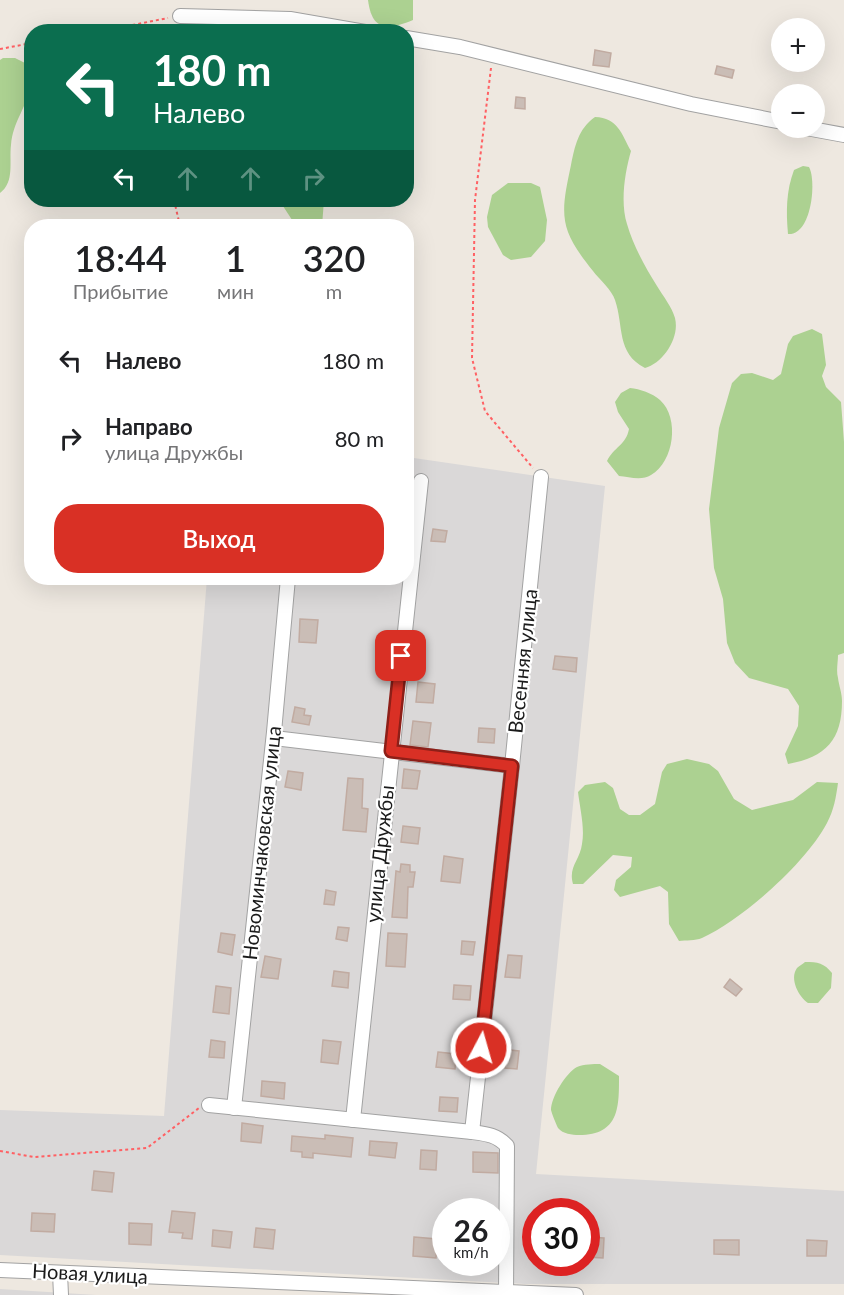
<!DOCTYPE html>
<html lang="ru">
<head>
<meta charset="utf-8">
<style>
  body { margin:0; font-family:Lato,sans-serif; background:#f6f6f6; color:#202124; height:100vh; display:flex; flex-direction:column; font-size:22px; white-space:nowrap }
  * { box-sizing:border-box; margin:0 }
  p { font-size:20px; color:#757577 }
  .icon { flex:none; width:33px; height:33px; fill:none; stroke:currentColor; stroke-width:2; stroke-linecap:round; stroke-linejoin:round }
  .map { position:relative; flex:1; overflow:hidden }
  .side { position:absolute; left:24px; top:219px; width:390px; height:366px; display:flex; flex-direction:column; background:#fff; border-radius:24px; box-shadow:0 6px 24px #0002 }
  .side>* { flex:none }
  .hud { position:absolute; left:24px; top:24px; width:390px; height:183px; border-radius:24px; box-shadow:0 6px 24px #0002; background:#0b6e4f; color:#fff; overflow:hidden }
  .tools { position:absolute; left:771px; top:18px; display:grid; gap:12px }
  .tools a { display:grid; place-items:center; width:54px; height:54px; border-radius:50%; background:#fff; box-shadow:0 6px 24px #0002; font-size:30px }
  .speed { position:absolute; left:432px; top:1198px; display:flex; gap:12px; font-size:30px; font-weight:700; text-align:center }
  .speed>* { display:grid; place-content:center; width:78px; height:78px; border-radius:50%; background:#fff; box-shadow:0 6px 24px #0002; line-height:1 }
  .speed small { font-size:15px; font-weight:400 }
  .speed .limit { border:9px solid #d22; background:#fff; color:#111 }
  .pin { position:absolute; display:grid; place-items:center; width:51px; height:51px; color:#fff; margin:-26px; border-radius:12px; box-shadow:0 3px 9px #0006 }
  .me { position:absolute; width:66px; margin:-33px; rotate:6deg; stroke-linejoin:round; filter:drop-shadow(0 0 4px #0008) }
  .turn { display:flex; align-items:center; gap:21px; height:126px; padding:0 30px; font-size:27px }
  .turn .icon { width:78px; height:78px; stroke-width:2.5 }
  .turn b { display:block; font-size:42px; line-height:51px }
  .lanes { display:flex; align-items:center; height:57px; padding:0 30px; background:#0003; justify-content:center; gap:30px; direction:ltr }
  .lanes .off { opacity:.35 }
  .eta { display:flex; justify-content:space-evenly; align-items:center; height:102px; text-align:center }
  .eta b { font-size:36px; font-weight:600; line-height:42px }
  .button { display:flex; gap:12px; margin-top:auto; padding:12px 30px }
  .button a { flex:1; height:69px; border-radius:24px; background:#d93025; color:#fff; font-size:24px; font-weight:600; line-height:69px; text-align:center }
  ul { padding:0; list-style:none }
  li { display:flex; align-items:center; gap:18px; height:78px; padding:0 30px }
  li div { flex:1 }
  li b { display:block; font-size:22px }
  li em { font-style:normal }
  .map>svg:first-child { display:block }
  .residential { fill:#dad8d8; fill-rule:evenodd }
  .forest { fill:#acd191 }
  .building { fill:#cabdb6; stroke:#c1aba1; stroke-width:1.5 }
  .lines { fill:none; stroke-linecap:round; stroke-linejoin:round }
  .minor-casing { stroke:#a2a2a2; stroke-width:16 }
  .path { stroke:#ff6063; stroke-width:2; stroke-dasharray:3 3; stroke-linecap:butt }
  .minor { stroke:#fff; stroke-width:14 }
  .route-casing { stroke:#8d1f18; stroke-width:15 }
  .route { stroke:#d93025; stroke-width:10 }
  .labels { text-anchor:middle; stroke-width:4.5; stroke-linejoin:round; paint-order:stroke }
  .street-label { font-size:20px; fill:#1b1b1b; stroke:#fff }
</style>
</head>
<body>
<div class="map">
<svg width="844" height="1295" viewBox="0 0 844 1295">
  <rect width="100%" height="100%" fill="#eee8e0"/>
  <g class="residential">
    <path d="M 407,457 L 605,486 L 536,1174 L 844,1191 L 844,1284 L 525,1284 L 0,1255 L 0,1110 L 164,1116 L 207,578 L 406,578 ZM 446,1212 L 496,1212 L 496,1263 L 446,1263 ZM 536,1212 L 586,1212 L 586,1263 L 536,1263 Z"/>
    <polygon points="0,1289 96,1295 0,1295"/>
  </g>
  <g class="forest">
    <path d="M 368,0 L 413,0 L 413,20 C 388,30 372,32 368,0 Z"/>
    <path d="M 3,58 L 15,58 L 25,63 C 28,72 32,81 29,91 C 25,110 13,122 11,145 C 9,161 15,182 0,193 L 0,60 Z"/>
    <path d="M 595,117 C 618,118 621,133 631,151 C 625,172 620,202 627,224 C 633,245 645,267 657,286 C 663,296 672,307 675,318 C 680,338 663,363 645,368 C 616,353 624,326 615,300 C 612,290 599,279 593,271 C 559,229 560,216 571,165 C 575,146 578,129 595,117 Z"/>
    <path d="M 803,166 L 809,167 C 817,182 811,236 788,234 C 786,212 786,191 794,170 Z"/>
    <polygon points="508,183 531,183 540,187 547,220 545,241 531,257 511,260 503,255 488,227 487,217 492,195"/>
    <polygon points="272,200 324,200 322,226 296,226 281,203"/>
    <path d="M 812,329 L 822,334 L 826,365 L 822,376 L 826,387 L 841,402 L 844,442 L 844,653 L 838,655 C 838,662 836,671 838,678 C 839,686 842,693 842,701 C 842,740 826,757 788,764 L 785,754 L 798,726 L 799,706 L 788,689 L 749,678 L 735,663 L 727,643 L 723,599 L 714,568 L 709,509 L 719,428 L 732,383 L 741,374 L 752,373 L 773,380 L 781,374 L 788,344 L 793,336 Z"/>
    <path d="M 630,388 C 640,389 652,393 660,400 C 680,418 674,462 651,475 C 642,481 629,477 619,476 L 607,461 C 614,447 626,445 629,429 L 618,412 L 615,402 L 621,393 Z"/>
    <path d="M 687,759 L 709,764 L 718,771 L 734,799 L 752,810 L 793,800 L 817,782 L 838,783 C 836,797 834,810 827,823 C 806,863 743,919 702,938 C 695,941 686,940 679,941 L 669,924 L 668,892 L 660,886 L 620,897 L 614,890 L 616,880 L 631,867 L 632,857 L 613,855 L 583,884 L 573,884 C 568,867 580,860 582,844 C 585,828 580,809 578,792 L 585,785 L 605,782 L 613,788 L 620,809 L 629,815 L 640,815 L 655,804 L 662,772 L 667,764 Z"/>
    <path d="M 805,962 C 818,962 824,963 832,973 L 831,988 L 818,1003 L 808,1003 C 799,997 789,979 797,968 C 799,966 803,964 805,962 Z"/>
    <path d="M 600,1064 L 619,1076 C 619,1106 620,1135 579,1135 C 572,1135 563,1134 558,1128 C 556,1124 552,1114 551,1110 C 551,1097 566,1073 577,1067 C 584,1064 593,1064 600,1064 Z"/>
  </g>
  <g class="building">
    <polygon points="595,50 611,53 609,67 593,65"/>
    <polygon points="717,66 734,70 732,78 715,74"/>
    <polygon points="516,97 525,98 525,109 515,108"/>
    <polygon points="433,529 447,531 445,542 431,541"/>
    <polygon points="300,619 318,620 316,643 299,642"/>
    <polygon points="555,656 577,658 576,672 553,669"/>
    <polygon points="418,682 435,684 433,703 416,702"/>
    <polygon points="295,707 305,709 304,715 311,716 309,725 292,722"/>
    <polygon points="413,721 431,723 428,747 410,745"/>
    <polygon points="479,728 495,729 494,743 478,742"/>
    <polygon points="404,769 420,771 417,789 402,788"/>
    <polygon points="288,771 303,773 301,790 285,787"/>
    <polygon points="348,778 363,779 362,808 368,809 366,832 343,830"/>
    <polygon points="403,826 420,828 418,844 401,842"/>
    <polygon points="444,856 463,859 460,883 441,881"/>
    <polygon points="401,864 410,865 410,872 415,872 413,887 408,887 407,918 392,917 396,871 400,872"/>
    <polygon points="326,890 336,892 334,905 324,904"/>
    <polygon points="338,927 349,928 347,941 336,939"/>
    <polygon points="221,933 235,935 232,955 218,952"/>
    <polygon points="388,933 407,934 405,967 386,966"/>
    <polygon points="462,941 475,942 473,955 461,954"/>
    <polygon points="508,955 522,956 520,978 505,977"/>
    <polygon points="265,956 281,959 278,979 261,977"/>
    <polygon points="334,971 349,973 348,988 332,986"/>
    <polygon points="730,979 742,989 736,996 724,987"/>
    <polygon points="454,985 471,986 470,1000 453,999"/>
    <polygon points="216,986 231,988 229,1014 213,1012"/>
    <polygon points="211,1040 225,1042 224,1058 209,1057"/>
    <polygon points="323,1040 341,1042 338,1064 321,1062"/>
    <polygon points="500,1049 519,1051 517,1069 505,1068 505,1060 499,1060"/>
    <polygon points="438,1052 456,1054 455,1069 436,1067"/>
    <polygon points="262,1081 285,1083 284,1099 261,1096"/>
    <polygon points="440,1097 458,1098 457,1112 439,1111"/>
    <polygon points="242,1123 263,1126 261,1143 241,1141"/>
    <polygon points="325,1135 353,1138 351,1157 313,1153 313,1158 302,1157 302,1152 291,1151 292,1136 325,1139"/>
    <polygon points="370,1141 397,1143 395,1158 369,1155"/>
    <polygon points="421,1150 437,1151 436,1170 420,1169"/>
    <polygon points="473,1152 498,1153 498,1173 473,1172"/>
    <polygon points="94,1171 114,1173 112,1192 92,1190"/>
    <polygon points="172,1211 195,1213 192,1239 182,1238 183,1233 169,1232"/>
    <polygon points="32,1213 55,1214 54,1232 31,1231"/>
    <polygon points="129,1223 152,1224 151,1245 129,1244"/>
    <polygon points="256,1228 275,1230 273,1249 254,1247"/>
    <polygon points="213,1230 232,1232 230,1248 212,1246"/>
    <polygon points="414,1237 437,1239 436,1258 413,1256"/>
    <polygon points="586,1237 604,1238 603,1258 586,1257"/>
    <polygon points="714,1240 739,1240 739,1255 714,1254"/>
    <polygon points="807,1240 827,1241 826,1256 807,1256"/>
  </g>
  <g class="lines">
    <g class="minor-casing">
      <g id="minor">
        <polyline points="180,16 290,19 365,32"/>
        <polyline points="406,38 460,47 691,104 782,122"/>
        <polyline points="806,128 844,135"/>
        <polyline points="274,738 512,766"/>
        <path d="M 209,1105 L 472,1132 C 487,1134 497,1135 507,1146 L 506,1295"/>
        <polyline points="234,1108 274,732 288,578"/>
        <polyline points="353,1120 421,481"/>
        <polyline points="472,1132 512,766 541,477"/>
        <polyline points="0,1270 576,1295"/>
        <polyline points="60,1273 61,1295"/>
      </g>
    </g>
    <g class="path">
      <polyline points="97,32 168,18"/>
      <polyline points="0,49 32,43"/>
      <polyline points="491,68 475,200 472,358 485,411 533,468"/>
      <polyline points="174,200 180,226"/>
      <polyline points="0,1151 34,1157 147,1148 199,1108"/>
    </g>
    <use href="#minor" class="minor"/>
  </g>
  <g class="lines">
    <g class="route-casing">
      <polyline id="route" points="401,656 391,751 512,766 481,1048"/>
    </g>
    <use href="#route" class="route"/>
  </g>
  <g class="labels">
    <g class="street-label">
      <text transform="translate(523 661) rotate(-84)" y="7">Весенняя улица</text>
      <text transform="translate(262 843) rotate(-84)" y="7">Новоминчаковская улица</text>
      <text transform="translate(380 854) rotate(-84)" y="7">улица Дружбы</text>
      <text transform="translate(90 1274) rotate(3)" y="7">Новая улица</text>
    </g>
  </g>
</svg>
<div class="tools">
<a>+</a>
<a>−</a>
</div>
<div class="speed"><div>26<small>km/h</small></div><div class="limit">30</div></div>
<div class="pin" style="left:401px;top:656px;background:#d93025"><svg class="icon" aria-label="arrive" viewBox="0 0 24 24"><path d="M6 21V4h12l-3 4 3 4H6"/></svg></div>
<svg class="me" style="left:481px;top:1048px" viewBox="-20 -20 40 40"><circle r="17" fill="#d93025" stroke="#fff" stroke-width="3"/><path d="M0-11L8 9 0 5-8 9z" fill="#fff"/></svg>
<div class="hud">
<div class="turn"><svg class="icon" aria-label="left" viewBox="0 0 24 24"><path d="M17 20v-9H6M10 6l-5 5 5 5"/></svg><div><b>180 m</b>Налево</div></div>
<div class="lanes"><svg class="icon" aria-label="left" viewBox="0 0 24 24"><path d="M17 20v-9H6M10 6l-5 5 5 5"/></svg><svg class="icon off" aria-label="ahead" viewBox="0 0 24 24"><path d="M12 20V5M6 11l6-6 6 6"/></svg><svg class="icon off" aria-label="ahead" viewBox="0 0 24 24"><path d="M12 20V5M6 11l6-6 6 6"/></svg><svg class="icon off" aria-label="right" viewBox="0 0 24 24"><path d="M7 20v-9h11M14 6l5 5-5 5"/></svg></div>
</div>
<section class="side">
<div class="eta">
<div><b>18:44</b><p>Прибытие</p></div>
<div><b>1</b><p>мин</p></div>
<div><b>320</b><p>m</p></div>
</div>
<ul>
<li><svg class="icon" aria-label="left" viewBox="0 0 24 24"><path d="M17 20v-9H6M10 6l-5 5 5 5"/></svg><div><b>Налево</b></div><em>180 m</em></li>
<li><svg class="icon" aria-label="right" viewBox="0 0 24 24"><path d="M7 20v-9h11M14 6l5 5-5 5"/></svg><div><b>Направо</b><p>улица Дружбы</p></div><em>80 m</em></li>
</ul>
<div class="button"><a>Выход</a></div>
</section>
</div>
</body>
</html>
